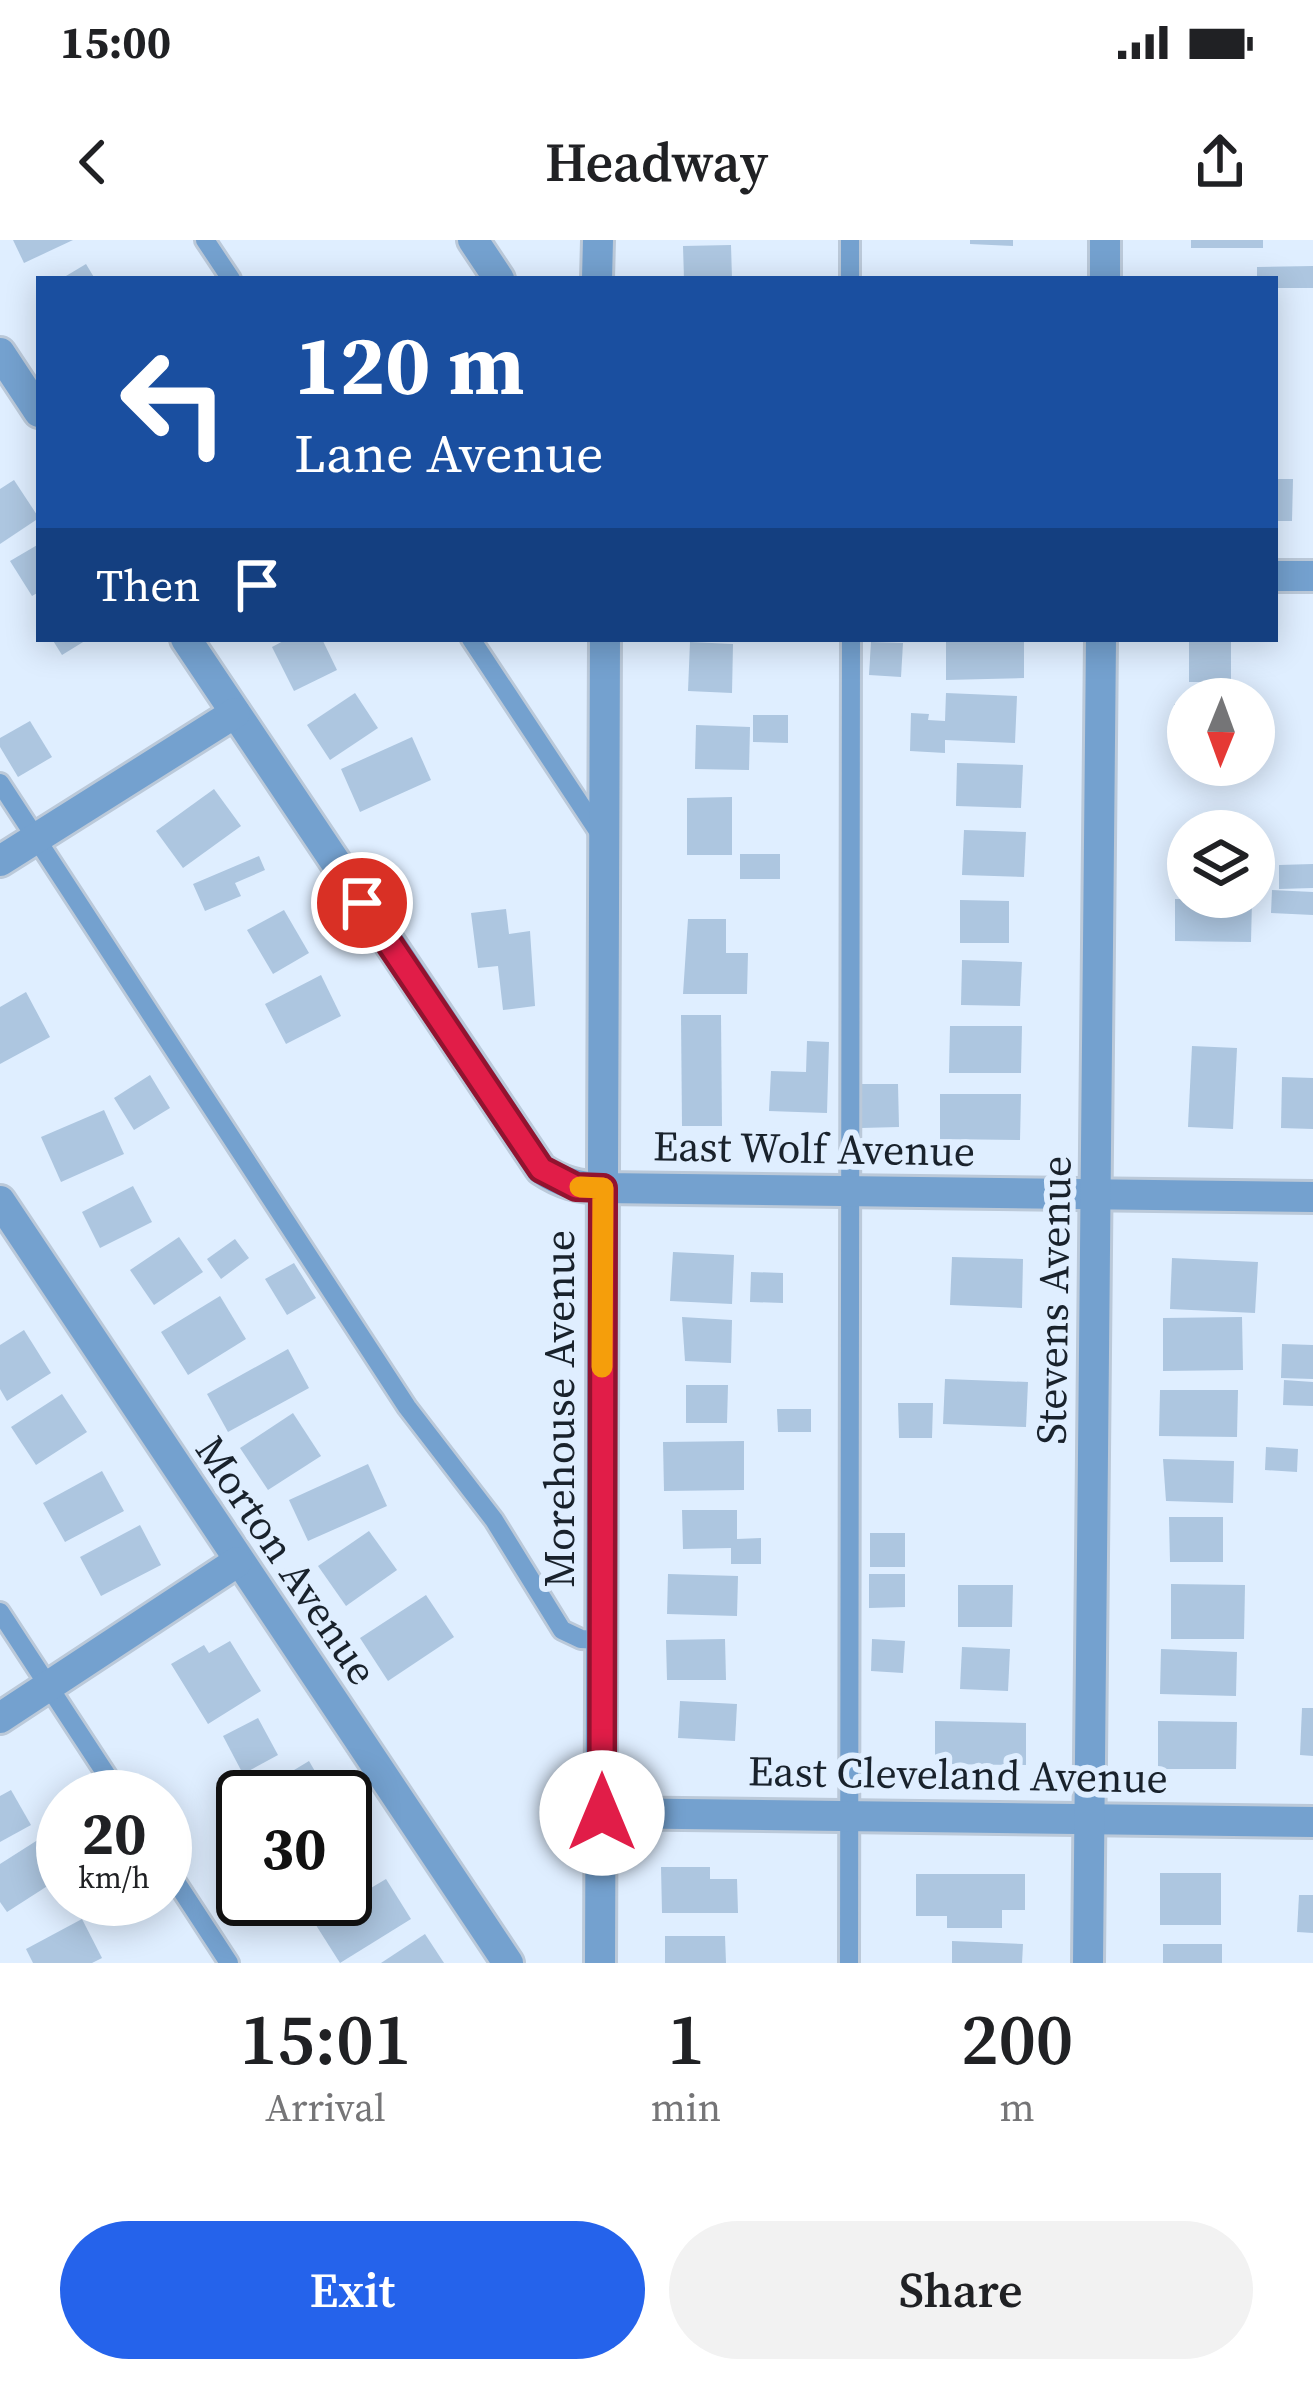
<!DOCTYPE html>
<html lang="en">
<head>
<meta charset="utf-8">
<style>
  body { margin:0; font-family:"Source Serif 4",serif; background:#f2f2f2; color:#202124; height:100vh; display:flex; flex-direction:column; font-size:45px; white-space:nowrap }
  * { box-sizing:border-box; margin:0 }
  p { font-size:39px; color:#757577 }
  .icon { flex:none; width:66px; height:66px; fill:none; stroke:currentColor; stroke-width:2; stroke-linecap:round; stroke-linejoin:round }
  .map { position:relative; height:1723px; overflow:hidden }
  .sheet { display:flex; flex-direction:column; background:#fff; flex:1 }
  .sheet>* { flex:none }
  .guide { position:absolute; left:36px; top:36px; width:1242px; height:366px; border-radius:0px; box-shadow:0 6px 30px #0003; background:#1a4fa0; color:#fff; overflow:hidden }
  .needle { width:78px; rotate:181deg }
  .buttons { position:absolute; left:1167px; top:438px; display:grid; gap:24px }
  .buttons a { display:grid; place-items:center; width:108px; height:108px; border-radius:50%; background:#fff; box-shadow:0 6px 30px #0003; font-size:60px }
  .speed { position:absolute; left:36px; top:1530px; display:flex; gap:24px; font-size:60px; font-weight:700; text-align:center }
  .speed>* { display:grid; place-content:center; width:156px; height:156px; border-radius:50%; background:#fff; box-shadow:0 6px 30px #0003; line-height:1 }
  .speed small { font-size:30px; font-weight:400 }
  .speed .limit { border:6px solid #111; border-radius:18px; background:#fff; color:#111 }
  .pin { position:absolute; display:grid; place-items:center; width:102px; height:102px; color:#fff; margin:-51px; border:6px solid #fff; border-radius:50%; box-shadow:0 3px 12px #0007 }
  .me { position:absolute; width:132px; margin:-66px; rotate:0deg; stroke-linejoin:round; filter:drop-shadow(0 0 9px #0008) }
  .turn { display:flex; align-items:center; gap:42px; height:252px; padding:0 60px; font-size:54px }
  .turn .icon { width:156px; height:156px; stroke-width:2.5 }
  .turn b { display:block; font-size:84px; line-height:102px }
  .then { display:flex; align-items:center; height:114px; padding:0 60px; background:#0003; gap:24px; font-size:45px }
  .eta { display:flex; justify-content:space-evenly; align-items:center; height:204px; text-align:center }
  .eta b { font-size:72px; font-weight:600; line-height:84px }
  .cta { display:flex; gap:24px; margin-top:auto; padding:24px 60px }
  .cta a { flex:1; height:138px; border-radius:72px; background:#2563eb; color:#fff; font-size:48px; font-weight:600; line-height:138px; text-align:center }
  .cta a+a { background:#f2f2f2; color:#202124 }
  .status { display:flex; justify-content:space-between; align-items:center; height:84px; padding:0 60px; background:#fff; direction:ltr }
  .status svg { height:33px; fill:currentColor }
  header { display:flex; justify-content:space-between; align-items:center; height:156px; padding:0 60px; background:#fff; font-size:54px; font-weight:600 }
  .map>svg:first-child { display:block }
  .building { fill:#adc6e0 }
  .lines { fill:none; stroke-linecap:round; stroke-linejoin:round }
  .lane-casing { stroke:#bbc9d9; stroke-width:24 }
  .street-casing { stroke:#bbc9d9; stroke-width:36 }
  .lane { stroke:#74a1cf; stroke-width:18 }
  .street { stroke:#74a1cf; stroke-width:30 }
  .route-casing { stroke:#92132f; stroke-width:30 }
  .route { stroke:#e11d48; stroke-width:21 }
  .slow { stroke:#f59e0b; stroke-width:21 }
  .labels { text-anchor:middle; stroke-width:12; stroke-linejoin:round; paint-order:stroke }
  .street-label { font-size:42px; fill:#19222c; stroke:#dfeeff }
</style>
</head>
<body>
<div class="status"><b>15:00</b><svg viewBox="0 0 49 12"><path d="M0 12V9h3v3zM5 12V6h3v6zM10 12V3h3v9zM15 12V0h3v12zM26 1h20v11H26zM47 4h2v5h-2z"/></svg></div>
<header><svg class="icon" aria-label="back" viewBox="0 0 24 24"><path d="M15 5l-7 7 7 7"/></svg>Headway<svg class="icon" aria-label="share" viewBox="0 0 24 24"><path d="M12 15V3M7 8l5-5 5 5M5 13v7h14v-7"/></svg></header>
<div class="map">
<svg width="1313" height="1723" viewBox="0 0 1313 1723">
  <rect width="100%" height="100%" fill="#dfeeff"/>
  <g class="building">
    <polygon points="13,0 73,0 24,23"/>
    <polygon points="970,0 1013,0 1013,6 970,4"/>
    <rect x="1191" y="0" width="72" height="8"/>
    <polygon points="731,5 732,39 684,39 683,6"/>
    <polygon points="86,24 95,39 61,39"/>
    <polygon points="1313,26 1313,48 1275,48 1275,39 1257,39 1257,27"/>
    <polygon points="1275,239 1293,239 1292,281 1275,281"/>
    <polygon points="14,240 39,278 0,304 0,249"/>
    <polygon points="39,304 39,352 32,356 10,321"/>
    <polygon points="52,399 88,399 62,415"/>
    <polygon points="287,399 322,399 337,430 294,451 272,407"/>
    <polygon points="946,399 1024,399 1024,438 946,440"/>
    <rect x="1189" y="399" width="42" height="43"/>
    <polygon points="690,402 733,404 732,453 688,451"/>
    <polygon points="871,402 903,403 901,437 869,435"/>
    <polygon points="355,453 378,488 330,520 307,485"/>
    <polygon points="946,453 1017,456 1015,503 945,500 945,513 910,511 911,473 929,474 928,480 945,481"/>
    <polygon points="1174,464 1188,465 1188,509 1173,509"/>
    <polygon points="753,475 788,475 788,503 753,502"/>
    <polygon points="30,481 52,517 18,537 0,507 0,498"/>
    <polygon points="696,485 750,487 749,530 695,529"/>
    <polygon points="412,497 431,540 360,572 341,529"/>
    <polygon points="957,523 1023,525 1021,568 956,566"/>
    <polygon points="214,549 241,586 183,628 156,591"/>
    <polygon points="732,557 732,615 687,615 687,558"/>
    <polygon points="964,590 1026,592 1024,637 962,635"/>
    <polygon points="1177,607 1188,607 1188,635 1176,635"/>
    <rect x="740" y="614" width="40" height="25"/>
    <polygon points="259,616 265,630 235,643 241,656 205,671 193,644"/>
    <polygon points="1313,624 1313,648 1279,649 1279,625"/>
    <polygon points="1272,650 1313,652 1313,675 1271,673"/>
    <polygon points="1175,659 1252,660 1251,702 1175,701"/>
    <polygon points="960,660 1009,661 1009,703 960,703"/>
    <polygon points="506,669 509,694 530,691 535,766 503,770 498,726 478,728 471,673"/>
    <polygon points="284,670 309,713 273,734 247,690"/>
    <polygon points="688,679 726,679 726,713 748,713 747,754 683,754"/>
    <polygon points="962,720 1022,722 1020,766 961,765"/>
    <polygon points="321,735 341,776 286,804 265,764"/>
    <polygon points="26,752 50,797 0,824 0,767"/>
    <polygon points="681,775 721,775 722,886 682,886"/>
    <polygon points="950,786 1022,786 1021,833 949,833"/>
    <polygon points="807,801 829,802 827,873 769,871 771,831 806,832"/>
    <polygon points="1192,806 1237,808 1233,889 1188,887"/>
    <polygon points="150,835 170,868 134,890 114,858"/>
    <polygon points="1282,837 1313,838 1313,889 1281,888"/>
    <polygon points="861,844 898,844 899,887 861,888"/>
    <polygon points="940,854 1021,854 1020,900 940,899"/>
    <polygon points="104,870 124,914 61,942 41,897"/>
    <polygon points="133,946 152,982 100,1008 82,972"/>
    <polygon points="179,997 203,1032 154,1065 130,1030"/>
    <polygon points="235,999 249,1018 221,1039 207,1019"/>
    <polygon points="673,1012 734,1015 732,1064 670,1061"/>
    <polygon points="952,1017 1023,1019 1022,1068 950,1065"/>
    <polygon points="1172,1018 1258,1022 1255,1073 1170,1069"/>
    <polygon points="294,1023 316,1058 287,1075 265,1039"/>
    <polygon points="751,1032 783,1033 783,1063 750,1062"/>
    <polygon points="220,1056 246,1099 188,1135 161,1092"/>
    <polygon points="682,1077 732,1080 731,1123 685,1121"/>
    <polygon points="1242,1077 1243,1130 1163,1131 1163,1078"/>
    <polygon points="24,1090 51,1133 7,1161 0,1149 0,1105"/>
    <polygon points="1282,1104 1313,1105 1313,1139 1281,1138"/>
    <polygon points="288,1109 309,1148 228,1192 207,1154"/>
    <polygon points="945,1139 1028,1142 1026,1187 943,1184"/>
    <polygon points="1284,1140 1313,1142 1313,1166 1283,1165"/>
    <polygon points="686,1145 728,1145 727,1183 686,1183"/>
    <polygon points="1160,1150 1238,1150 1237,1197 1159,1196"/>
    <polygon points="62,1154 87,1192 36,1225 11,1187"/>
    <polygon points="898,1163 933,1163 932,1198 899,1198"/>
    <polygon points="777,1169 811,1169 811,1192 778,1192"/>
    <polygon points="293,1173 321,1216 268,1250 240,1208"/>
    <polygon points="744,1201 744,1250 664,1251 663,1202"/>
    <polygon points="1266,1207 1298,1209 1297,1232 1265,1230"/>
    <polygon points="1163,1219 1234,1221 1233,1263 1166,1261"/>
    <polygon points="368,1224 387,1266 308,1301 289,1260"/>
    <polygon points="102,1231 124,1271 65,1302 43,1263"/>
    <polygon points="682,1270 737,1270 737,1299 761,1298 761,1324 731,1324 731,1308 683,1309"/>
    <polygon points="1169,1277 1223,1277 1223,1322 1170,1322"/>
    <polygon points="140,1285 161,1325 101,1356 80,1317"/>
    <polygon points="369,1291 397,1330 346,1366 318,1326"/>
    <rect x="870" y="1293" width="35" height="34"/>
    <polygon points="668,1334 738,1336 737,1376 667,1374"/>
    <polygon points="869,1334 905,1334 905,1367 869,1368"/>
    <polygon points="1171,1344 1245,1345 1244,1399 1171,1399"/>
    <polygon points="958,1345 1013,1345 1012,1387 958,1387"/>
    <polygon points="426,1355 454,1397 388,1441 360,1398"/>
    <polygon points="725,1399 726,1440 667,1440 666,1400"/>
    <polygon points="872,1399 905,1401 903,1433 871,1431"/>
    <polygon points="230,1401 261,1451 208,1484 171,1424 204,1405 209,1413"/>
    <polygon points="962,1407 1010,1409 1008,1451 960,1449"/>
    <polygon points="1161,1409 1237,1412 1236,1456 1160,1454"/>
    <polygon points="680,1461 737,1464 735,1501 678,1498"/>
    <polygon points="1302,1468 1313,1468 1313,1516 1300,1515"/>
    <polygon points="258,1478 278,1515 243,1534 223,1496"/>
    <polygon points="935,1481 1026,1483 1026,1525 935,1524"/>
    <polygon points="1158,1481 1237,1482 1236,1529 1158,1529"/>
    <polygon points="309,1521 330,1557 258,1557 256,1553"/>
    <polygon points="11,1550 31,1585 0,1602 0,1556"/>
    <polygon points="55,1589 63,1602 63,1636 7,1672 0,1662 0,1624"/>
    <polygon points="345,1600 366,1632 345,1646"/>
    <polygon points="661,1627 710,1627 710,1639 737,1639 738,1673 662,1673"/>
    <rect x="1160" y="1633" width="61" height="52"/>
    <polygon points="916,1634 1025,1634 1025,1670 1002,1670 1002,1688 947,1688 947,1676 916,1676"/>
    <polygon points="386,1639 411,1679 340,1723 314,1682"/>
    <polygon points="1299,1655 1313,1655 1313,1693 1297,1692"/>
    <polygon points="82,1679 102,1718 92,1723 33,1723 26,1709"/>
    <polygon points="425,1694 444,1723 381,1723"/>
    <polygon points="665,1696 725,1696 726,1723 665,1723"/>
    <polygon points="952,1701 1023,1704 1022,1723 952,1723"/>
    <rect x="1163" y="1704" width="59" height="19"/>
  </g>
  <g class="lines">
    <g class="lane-casing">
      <g id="lane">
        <polyline points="205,0 231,39"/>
        <polyline points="850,0 850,39"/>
        <polyline points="471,399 602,597"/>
        <polyline points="0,543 407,1167 494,1280 562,1390 581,1399 600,1400"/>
        <polyline points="0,1372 121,1557"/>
        <polyline points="165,1625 229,1723"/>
        <polyline points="849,1723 851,399"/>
      </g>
    </g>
    <g class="street-casing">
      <g id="street">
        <polyline points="473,0 499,39"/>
        <polyline points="597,39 598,0"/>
        <polyline points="1105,39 1105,0"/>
        <polyline points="0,113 39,172"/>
        <polyline points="1275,336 1313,336"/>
        <path d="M 186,399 L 541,929 C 562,943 578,947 603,948 L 1313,957"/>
        <polyline points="0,621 235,473"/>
        <polyline points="0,961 508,1723"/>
        <polyline points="0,1478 237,1322"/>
        <polyline points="602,1573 1313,1582"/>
        <polyline points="600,1723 605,399"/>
        <polyline points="1088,1723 1101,399"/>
      </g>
    </g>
    <use href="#lane" class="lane"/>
    <use href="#street" class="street"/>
  </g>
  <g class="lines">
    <g class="route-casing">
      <polyline id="route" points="362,663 541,929 576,947 603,948 602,1573"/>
    </g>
    <use href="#route" class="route"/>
    <polyline class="slow" points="580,947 603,948 602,1127"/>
  </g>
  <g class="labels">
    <g class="street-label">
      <text transform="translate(814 908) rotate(1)" y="15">East Wolf Avenue</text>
      <text transform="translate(1053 1060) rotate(-89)" y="15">Stevens Avenue</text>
      <text transform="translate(559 1169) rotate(-90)" y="15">Morehouse Avenue</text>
      <text transform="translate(287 1320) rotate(56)" y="15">Morton Avenue</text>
      <text transform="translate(958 1534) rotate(1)" y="15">East Cleveland Avenue</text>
    </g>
  </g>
</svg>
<div class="buttons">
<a><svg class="needle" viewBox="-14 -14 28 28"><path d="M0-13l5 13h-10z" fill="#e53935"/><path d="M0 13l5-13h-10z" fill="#757577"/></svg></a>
<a><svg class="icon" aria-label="layers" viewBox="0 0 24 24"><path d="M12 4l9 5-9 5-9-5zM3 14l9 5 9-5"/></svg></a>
</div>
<div class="speed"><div>20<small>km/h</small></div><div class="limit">30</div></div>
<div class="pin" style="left:362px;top:663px;background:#d93025"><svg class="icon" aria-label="arrive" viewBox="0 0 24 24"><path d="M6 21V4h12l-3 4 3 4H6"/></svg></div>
<svg class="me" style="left:602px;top:1573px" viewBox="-20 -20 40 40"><circle r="19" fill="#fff"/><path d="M0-13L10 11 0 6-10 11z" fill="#e11d48"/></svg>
<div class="guide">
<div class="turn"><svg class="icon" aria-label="left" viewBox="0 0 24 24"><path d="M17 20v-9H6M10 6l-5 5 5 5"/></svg><div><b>120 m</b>Lane Avenue</div></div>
<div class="then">Then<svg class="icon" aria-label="arrive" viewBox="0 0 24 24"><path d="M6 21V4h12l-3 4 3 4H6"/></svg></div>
</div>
</div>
<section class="sheet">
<div class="eta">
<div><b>15:01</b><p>Arrival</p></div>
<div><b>1</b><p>min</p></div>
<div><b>200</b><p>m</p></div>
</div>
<div class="cta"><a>Exit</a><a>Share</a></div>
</section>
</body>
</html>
